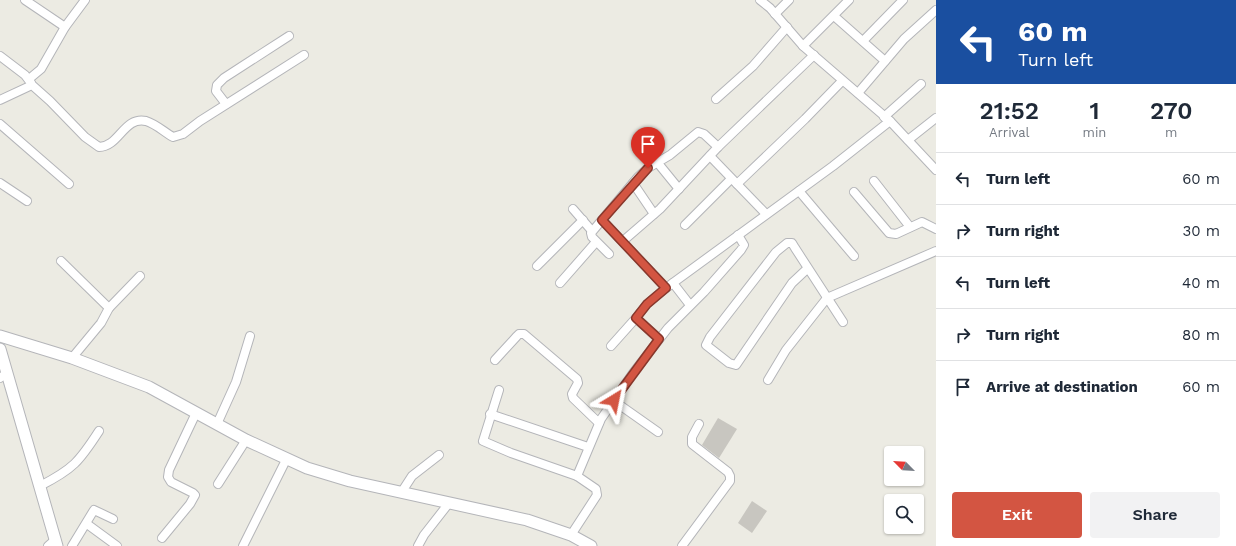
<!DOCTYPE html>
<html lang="en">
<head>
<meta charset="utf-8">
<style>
  body { margin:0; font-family:"Work Sans",sans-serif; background:#f2f2f3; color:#1f2937; height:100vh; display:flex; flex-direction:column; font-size:15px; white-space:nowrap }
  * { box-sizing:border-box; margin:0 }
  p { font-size:13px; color:#747a83 }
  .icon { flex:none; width:22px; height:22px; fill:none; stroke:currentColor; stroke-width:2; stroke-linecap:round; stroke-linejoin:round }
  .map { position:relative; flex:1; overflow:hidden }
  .drawer { display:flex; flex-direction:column; background:#fff; width:300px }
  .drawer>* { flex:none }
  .guide { background:#1a4fa0; color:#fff; overflow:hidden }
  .needle { width:26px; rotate:294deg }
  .controls { position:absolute; left:884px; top:446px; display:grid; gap:8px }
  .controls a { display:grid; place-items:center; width:40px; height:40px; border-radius:4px; background:#fff; box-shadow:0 1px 3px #0004; font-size:20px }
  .pin { position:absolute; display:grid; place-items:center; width:34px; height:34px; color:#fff; margin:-41px -17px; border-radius:50% 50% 50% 0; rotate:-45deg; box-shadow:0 0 4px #0007 }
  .pin .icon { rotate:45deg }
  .me { position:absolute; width:44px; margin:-22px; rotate:35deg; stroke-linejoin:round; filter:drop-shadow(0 0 3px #0008) }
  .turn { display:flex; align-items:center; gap:14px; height:84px; padding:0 16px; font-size:18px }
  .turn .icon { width:52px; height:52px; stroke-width:2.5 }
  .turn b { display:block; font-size:28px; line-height:34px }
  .eta { display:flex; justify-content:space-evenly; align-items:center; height:68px; text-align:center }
  .eta b { font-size:24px; font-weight:600; line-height:28px }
  .cta { display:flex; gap:8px; margin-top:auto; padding:8px 16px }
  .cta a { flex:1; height:46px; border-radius:4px; background:#d35542; color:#fff; font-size:16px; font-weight:600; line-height:46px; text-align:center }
  .cta a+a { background:#f2f2f3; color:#1f2937 }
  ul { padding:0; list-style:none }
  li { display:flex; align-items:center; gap:12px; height:52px; padding:0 16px; border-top:1px solid #e0e1e3 }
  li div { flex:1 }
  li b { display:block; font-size:15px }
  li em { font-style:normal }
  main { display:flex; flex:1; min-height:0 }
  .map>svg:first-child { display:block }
  .building { fill:#c8c6c0 }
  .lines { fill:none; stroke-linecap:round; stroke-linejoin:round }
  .minor-casing { stroke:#b4b5b9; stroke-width:10 }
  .tertiary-casing { stroke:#b4b5b9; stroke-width:13 }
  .minor { stroke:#fff; stroke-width:8 }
  .tertiary { stroke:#fff; stroke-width:11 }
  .route-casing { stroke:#89372b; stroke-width:10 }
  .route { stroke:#d35542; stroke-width:7 }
</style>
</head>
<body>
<main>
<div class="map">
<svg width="936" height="546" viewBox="0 0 936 546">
  <rect width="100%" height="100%" fill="#ecebe3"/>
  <g class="building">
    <polygon points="718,418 737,429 719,458 702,445"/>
    <polygon points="752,501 767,511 752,533 738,523"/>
  </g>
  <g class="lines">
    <g class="minor-casing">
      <g id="minor">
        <polyline points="25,0 65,27"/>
        <polyline points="760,0 770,8 803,46 890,121 936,170"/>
        <polyline points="775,14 789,0"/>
        <polyline points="834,16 885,61"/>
        <polyline points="863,41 903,0"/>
        <polyline points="803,46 849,0"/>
        <polyline points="0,56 25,75 31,83"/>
        <polyline points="29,79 41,69 65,27 85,0"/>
        <polyline points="858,93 904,39 936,10"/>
        <polyline points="716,99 753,66 787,27"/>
        <path d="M 0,100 L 32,85 L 50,101 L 85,137 L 99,147 C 119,147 124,116 146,121 C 156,124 164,132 173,137 L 183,134 L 200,121 L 304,55"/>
        <polyline points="226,104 216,91 217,85 224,78 289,36"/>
        <polyline points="884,117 921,84"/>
        <polyline points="0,124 69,184"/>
        <polyline points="908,140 936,118"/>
        <polyline points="710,156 766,214"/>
        <polyline points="657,162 679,189"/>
        <polyline points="874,181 910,227"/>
        <polyline points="0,183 27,201"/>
        <polyline points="633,183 654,214"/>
        <polyline points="737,184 805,119 842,81"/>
        <polyline points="799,191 854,256"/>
        <polyline points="854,192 889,233 896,234 922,222 936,229"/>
        <polyline points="573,209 592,231"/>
        <polyline points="602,220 666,288"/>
        <polyline points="685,225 731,179"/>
        <polyline points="623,241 660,209 718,147 814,55"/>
        <polyline points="609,254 592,237 591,233 638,177 648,168 670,155 698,132 704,134 718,147"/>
        <polyline points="61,261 109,308"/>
        <polyline points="537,266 583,220"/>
        <polyline points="808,268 792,283 736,365 729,363 706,345 710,337 776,252 787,243 792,243 795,248 843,322"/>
        <polyline points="560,283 596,242"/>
        <polyline points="673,283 690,305"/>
        <polyline points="636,318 647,304 666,288 833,166 890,121"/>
        <polyline points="611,346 636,318 659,339"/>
        <polyline points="72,358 101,323 109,308 140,276"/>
        <polyline points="495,360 517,336 519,334 524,334 577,379 578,383 572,394 573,398 599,423"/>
        <polyline points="0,378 7,373"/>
        <polyline points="768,380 786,350 827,298 936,251"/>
        <polyline points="499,390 483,441 511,453 577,476"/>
        <polyline points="614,401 658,432"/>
        <polyline points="490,414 588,447"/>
        <polyline points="217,424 236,382 250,336"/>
        <polyline points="218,484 246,440"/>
        <path d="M 40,486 C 73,469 79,462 99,431"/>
        <polyline points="401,493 412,476 439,455"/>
        <polyline points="87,524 117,546"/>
        <polyline points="571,535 597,495 596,489 577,476 601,419 633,373 668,328 704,292 741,250 744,245 738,235"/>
        <polyline points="162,538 190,504 195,495 193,493 171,482 168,477 169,470 196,413"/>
        <polyline points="48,546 56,539"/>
        <polyline points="72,546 94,510 113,519"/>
        <polyline points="243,546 287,458"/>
        <polyline points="418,546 424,535 449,503"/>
        <polyline points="682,546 730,481 730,476 728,472 692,444 692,437 699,424"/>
      </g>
    </g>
    <g class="tertiary-casing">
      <g id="tertiary">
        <polyline points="0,336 72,358 149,387 246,440 307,468 350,481 527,520 571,535 591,546"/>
        <polyline points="0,349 57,546"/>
      </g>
    </g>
    <use href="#minor" class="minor"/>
    <use href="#tertiary" class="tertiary"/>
  </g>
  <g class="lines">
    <g class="route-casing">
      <polyline id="route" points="614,400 659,339 636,318 647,304 666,288 602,220 648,168"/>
    </g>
    <use href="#route" class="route"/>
  </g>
</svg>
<div class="controls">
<a><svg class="needle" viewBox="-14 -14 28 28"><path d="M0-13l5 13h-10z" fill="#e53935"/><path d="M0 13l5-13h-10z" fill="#747a83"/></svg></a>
<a><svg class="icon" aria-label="search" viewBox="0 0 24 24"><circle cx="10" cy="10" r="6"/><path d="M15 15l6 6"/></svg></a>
</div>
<div class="pin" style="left:648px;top:168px;background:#d93025"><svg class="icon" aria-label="arrive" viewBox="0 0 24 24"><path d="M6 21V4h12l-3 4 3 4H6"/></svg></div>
<svg class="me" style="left:614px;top:400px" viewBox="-20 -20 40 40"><path d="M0-17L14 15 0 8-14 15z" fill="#d35542" stroke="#fff" stroke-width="4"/></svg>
</div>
<section class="drawer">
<div class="guide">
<div class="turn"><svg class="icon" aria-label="left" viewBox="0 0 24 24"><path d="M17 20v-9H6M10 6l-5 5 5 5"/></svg><div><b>60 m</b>Turn left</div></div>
</div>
<div class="eta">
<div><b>21:52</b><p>Arrival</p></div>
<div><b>1</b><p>min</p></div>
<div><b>270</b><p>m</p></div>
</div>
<ul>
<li><svg class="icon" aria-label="left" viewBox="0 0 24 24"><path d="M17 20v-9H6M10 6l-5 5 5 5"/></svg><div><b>Turn left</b></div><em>60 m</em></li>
<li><svg class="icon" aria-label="right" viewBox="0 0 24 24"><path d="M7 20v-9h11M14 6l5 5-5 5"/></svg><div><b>Turn right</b></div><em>30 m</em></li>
<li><svg class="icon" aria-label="left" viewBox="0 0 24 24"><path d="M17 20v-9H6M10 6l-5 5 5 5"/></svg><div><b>Turn left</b></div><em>40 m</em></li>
<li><svg class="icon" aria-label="right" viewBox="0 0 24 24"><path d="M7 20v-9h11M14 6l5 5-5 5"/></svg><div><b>Turn right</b></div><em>80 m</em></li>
<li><svg class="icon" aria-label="arrive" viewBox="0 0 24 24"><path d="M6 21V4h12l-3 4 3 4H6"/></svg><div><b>Arrive at destination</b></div><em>60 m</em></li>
</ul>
<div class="cta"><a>Exit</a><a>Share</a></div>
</section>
</main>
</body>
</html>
